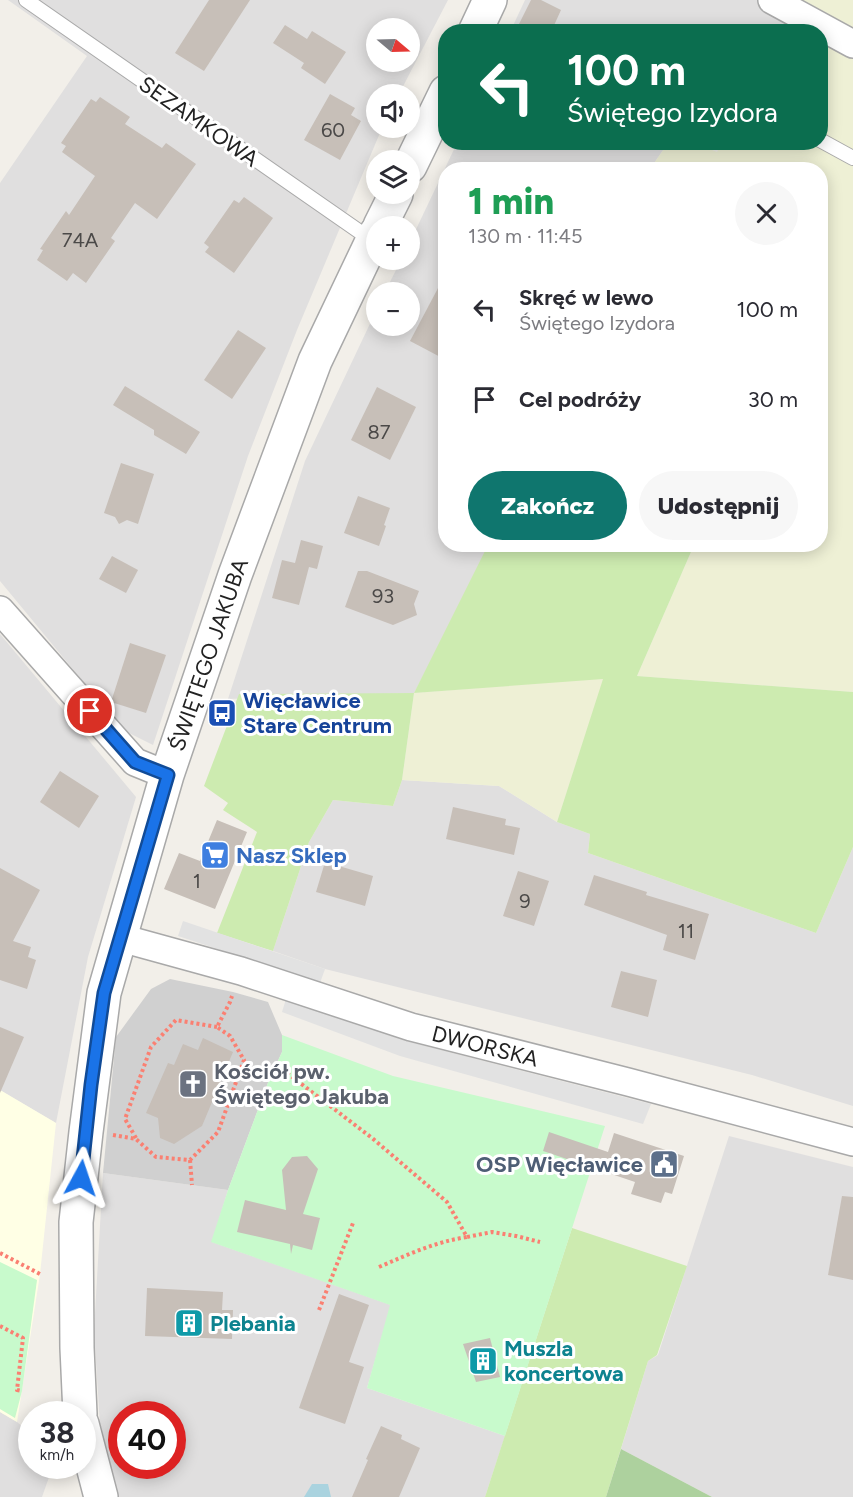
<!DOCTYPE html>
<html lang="pl">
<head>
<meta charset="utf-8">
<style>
  body { margin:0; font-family:Figtree,sans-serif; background:#f7f7f7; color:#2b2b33; height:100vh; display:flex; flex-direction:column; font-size:22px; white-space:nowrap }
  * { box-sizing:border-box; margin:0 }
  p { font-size:20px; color:#7c7c81 }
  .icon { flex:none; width:33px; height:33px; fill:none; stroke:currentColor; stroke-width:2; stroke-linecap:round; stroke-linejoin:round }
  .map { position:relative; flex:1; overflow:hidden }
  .panel { position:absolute; left:438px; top:162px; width:390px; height:390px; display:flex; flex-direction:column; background:#fff; border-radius:24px; box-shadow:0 3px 15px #0003 }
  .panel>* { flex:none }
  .banner { position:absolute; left:438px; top:24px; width:390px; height:126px; border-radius:24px; box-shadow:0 3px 15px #0003; background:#0b6e4f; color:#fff; overflow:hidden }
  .needle { width:39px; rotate:109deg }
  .tools { position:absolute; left:366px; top:18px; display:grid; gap:12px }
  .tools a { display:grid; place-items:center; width:54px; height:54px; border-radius:50%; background:#fff; box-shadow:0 3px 15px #0003; font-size:30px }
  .speed { position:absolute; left:18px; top:1401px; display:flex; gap:12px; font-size:30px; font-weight:700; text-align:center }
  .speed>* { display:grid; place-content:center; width:78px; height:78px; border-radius:50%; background:#fff; box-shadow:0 3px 15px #0003; line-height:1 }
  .speed small { font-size:15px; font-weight:400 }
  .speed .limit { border:9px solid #d22; background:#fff; color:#111 }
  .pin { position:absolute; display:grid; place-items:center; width:51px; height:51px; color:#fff; margin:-26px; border:3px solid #fff; border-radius:50%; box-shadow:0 2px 6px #0007 }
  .me { position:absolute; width:66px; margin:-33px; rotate:5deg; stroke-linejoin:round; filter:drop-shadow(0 0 4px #0008) }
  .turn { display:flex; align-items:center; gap:21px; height:126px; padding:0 30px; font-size:27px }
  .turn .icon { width:78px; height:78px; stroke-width:2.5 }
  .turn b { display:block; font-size:42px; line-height:51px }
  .round { display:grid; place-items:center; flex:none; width:63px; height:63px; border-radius:32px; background:#f7f7f7 }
  .summary { display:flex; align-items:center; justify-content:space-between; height:102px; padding:0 30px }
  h1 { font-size:36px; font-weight:800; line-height:45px; color:#1e9e55 }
  .primary-button { display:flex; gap:12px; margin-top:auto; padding:12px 30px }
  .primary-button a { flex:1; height:69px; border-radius:36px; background:#0f766e; color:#fff; font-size:24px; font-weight:800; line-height:69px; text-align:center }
  .primary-button a+a { background:#f7f7f7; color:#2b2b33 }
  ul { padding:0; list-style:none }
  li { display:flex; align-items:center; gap:18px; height:90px; padding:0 30px }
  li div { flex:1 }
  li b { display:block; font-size:22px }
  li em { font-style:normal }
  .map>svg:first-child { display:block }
  .residential { fill:#e0dfdf; fill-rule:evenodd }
  .education { fill:#ffffe5 }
  .religious { fill:#d0d0d0 }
  .farmland { fill:#eef0d5 }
  .grass { fill:#cdebb0 }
  .forest { fill:#add19e }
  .park { fill:#c8facc }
  .parking { fill:#e2e2e2 }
  .water { fill:#aad3df }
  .building { fill:#c7bfb8 }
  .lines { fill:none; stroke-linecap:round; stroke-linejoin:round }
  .service-casing { stroke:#a9a9a9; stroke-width:16 }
  .minor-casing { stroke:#a9a9a9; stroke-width:30 }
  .tertiary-casing { stroke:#a9a9a9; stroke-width:36 }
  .path { stroke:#fa8072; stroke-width:4; stroke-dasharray:3 3; stroke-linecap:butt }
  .service { stroke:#fff; stroke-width:14 }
  .minor { stroke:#fff; stroke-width:27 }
  .tertiary { stroke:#fff; stroke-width:33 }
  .route-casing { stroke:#114b97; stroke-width:15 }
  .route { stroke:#1a73e8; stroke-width:10 }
  .labels { text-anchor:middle; stroke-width:6; stroke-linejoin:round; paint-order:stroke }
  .number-label { font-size:20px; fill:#4b4948 }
  .street-label { font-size:22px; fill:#222; stroke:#fff }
  .transit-label { font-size:22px; font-weight:bold; fill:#164399; stroke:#fff; text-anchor:start }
  .shop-label { font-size:22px; font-weight:bold; fill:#366cbe; stroke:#fff; text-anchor:start }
  .worship-label { font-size:22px; font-weight:bold; fill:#5b616d; stroke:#fff; text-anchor:start }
  .service-label { font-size:22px; font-weight:bold; fill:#4e5e75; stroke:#fff; text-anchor:end }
  .culture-label { font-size:22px; font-weight:bold; fill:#0d838f; stroke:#fff; text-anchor:start }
</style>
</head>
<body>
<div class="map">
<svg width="853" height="1497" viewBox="0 0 853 1497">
  <rect width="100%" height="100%" fill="#f2efe9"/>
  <g class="residential">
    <path d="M 8,0 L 448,0 L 399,94 L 376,94 L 376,128 L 382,128 L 297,330 L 248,456 L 153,745 L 123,730 L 0,581 L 0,183 L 87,56 ZM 376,28 L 410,28 L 410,62 L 376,62 Z"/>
    <polygon points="525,0 791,0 799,4 783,31 510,32"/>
    <polygon points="457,143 668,143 650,169 446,170 446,544 493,545 414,693 228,699 305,461 376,311 376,326 410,326 410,292 385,292 401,260 410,260 410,242"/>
    <polygon points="0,634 136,797 88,957 56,1123 0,1090"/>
    <polygon points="402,780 499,786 557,822 590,834 588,853 816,933 853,847 853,1106 752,1075 325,969 273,951 309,842 333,800 393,806"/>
    <polygon points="729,1136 853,1167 853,1497 712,1497 621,1449 648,1361 658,1355"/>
    <path d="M 103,1173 L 228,1190 L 212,1242 L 391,1305 L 367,1388 L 505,1436 L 485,1497 L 118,1497 L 102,1456 L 94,1331 ZM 122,1414 L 172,1414 L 172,1466 L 122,1466 Z"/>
    <polygon points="0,1412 17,1422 31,1434 32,1466 53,1466 42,1497 0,1497"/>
  </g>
  <polygon class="education" points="0,1090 56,1123 40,1274 17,1422 0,1412"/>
  <polygon class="religious" points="170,979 233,992 268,1002 282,1035 282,1052 269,1080 228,1190 103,1173 116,1037 151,989"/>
  <g class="farmland">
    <polygon points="791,0 853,0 853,692 637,676 694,545 820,544 820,170 650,169 668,143 694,143 717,152 722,143 820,142 820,32 783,31 798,4"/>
    <polygon points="604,678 557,822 499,786 402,780 414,693"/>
  </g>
  <g class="grass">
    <polygon points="488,545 694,545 637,676 853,692 853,847 816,933 588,853 590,834 557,822 603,679 414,693 402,780 393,806 333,800 309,842 273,951 217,933 257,832 223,810 228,803 204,786 239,694 414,693"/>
    <polygon points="572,1228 687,1266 657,1355 648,1361 606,1497 485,1497"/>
  </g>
  <polygon class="forest" points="621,1449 712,1497 606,1497"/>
  <g class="park">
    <polygon points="282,1035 393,1076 605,1126 505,1436 367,1388 390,1305 211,1242 228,1190 269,1080 282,1052"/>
    <polygon points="0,1262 37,1280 22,1391 15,1418 0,1409"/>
  </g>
  <g class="parking">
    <polygon points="183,921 325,969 320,983 178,936"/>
    <polygon points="286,999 406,1041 651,1104 643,1124 400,1056 282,1012"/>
  </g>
  <polygon class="water" points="312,1484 328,1484 331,1497 304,1497"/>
  <g class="building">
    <polygon points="209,0 250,0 204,71 175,53"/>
    <polygon points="531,0 541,0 561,10 551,32 515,32"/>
    <polygon points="285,25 307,39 312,31 346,52 325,84 301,68 304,63 273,43"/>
    <polygon points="330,94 355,108 351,115 361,121 340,160 304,140"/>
    <polygon points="100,97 130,117 125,124 162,148 166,143 196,164 157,219 135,203 111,238 115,241 86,283 73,273 67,281 37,260 43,250 40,249 66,211 69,215 95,176 62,152 66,146 61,143 91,99 96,102"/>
    <polygon points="244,197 273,218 234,273 205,252 209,247 204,243 234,200 239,203"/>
    <polygon points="446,273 446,360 410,341"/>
    <polygon points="238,330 266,348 232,399 204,380"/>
    <polygon points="125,386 200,432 186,454 154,435 154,430 113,405"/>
    <polygon points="377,387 416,407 390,460 351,440"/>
    <polygon points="121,463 154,474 138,524 127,520 119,524 115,517 104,513"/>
    <polygon points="358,496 390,508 384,525 386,526 379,546 344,533"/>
    <polygon points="301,540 323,546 317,569 309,567 299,605 272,598 282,560 295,563"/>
    <polygon points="112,556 138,570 126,593 99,579"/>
    <polygon points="358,571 367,571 419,591 414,604 417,615 393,625 345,607"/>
    <polygon points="130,643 166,655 146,713 111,702"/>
    <polygon points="60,771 99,796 79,828 40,802"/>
    <polygon points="453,807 506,819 505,825 520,828 514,855 446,839"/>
    <polygon points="217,820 247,832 215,909 164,889 179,853 200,861"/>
    <polygon points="325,862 373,876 365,906 316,892"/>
    <polygon points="0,868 40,890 13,941 31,947 28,957 36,960 27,989 0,980"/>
    <polygon points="518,871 549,881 534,926 503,916"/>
    <polygon points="594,875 647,892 646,895 709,914 695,960 663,950 667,935 584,905"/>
    <polygon points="621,971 657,980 648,1017 611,1007"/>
    <polygon points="0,1027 24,1037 0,1093"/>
    <polygon points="203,1038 233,1052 202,1126 174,1144 160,1138 158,1118 146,1113 168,1063 174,1065 183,1044 198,1050"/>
    <polygon points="549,1132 608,1152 614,1133 684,1156 672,1194 665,1192 661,1203 631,1194 635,1182 543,1151"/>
    <polygon points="307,1156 318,1169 303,1214 320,1218 312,1250 293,1245 291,1254 290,1244 237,1232 245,1200 286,1210 282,1170 292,1157"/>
    <polygon points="842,1196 853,1197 853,1280 828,1275"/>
    <polygon points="147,1288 223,1292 222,1310 233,1310 232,1339 145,1336"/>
    <polygon points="339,1294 369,1305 349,1362 364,1367 345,1424 299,1408"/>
    <polygon points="490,1338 500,1377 476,1382 463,1344"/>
    <polygon points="381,1426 402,1435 401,1439 420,1448 399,1497 352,1497 368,1460 366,1459"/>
  </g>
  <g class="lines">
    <g class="service-casing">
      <g id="service">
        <polyline points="26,0 373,241"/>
        <polyline points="820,140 853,158"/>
      </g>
    </g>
    <g class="minor-casing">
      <g id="minor">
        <polyline points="772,0 853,44"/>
        <polyline points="0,610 135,762 167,775"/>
        <path id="s1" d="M 121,938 L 241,971 L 411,1027 L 628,1082 L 853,1142"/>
      </g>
    </g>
    <g class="tertiary-casing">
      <g id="tertiary">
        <polyline points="475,32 490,0"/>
        <polyline points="410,166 446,92"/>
        <polyline points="380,226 396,194"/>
        <path id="s2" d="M 80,1414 L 77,1348 L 76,1222 L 86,1132 L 104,993 L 167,775 L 235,575 L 315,361 L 376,233"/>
        <polyline points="82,1424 101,1497"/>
      </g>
    </g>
    <g class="path">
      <polyline points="287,1073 372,1138 447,1202 467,1237 492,1232 516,1236 540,1242"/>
      <polyline points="113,1135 136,1139 156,1157 190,1160 218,1132 244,1060 230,1036 217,1027 230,1002 232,996"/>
      <polyline points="136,1138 125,1119 151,1047 176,1020 217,1027"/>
      <polyline points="190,1160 192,1185"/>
      <polyline points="0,1253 40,1274"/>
      <path d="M 379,1267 C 409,1254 435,1242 467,1237"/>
      <polyline points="319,1310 353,1223"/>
      <polyline points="0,1326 23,1338 17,1390 22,1391"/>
    </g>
    <use href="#service" class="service"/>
    <use href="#minor" class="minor"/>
    <use href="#tertiary" class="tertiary"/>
  </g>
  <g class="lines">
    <g class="route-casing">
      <polyline id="route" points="81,1178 91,1085 104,993 168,775 135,762 90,711"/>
    </g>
    <use href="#route" class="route"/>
  </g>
  <defs>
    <g id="bus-square" transform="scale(1.5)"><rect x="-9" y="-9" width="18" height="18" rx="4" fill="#1a4fb4" stroke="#fff"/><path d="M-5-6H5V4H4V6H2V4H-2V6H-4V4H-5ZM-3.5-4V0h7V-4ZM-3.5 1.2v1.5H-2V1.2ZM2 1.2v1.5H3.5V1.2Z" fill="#fff"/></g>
    <g id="supermarket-square" transform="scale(1.5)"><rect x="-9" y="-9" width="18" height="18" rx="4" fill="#3f7fe0" stroke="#fff"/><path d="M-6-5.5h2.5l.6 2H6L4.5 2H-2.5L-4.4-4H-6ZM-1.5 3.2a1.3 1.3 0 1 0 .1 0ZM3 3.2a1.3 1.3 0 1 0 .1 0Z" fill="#fff"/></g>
    <g id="church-square" transform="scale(1.5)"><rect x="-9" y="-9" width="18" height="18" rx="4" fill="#6b7280" stroke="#fff"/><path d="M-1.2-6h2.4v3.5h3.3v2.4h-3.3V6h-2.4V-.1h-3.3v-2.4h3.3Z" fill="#fff"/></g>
    <g id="civic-square" transform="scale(1.5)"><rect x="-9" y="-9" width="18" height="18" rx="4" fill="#5c6f8a" stroke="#fff"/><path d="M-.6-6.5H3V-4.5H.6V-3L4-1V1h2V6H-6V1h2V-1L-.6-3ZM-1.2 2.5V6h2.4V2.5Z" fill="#fff"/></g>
    <g id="building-square" transform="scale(1.5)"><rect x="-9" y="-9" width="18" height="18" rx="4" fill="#0f9aa8" stroke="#fff"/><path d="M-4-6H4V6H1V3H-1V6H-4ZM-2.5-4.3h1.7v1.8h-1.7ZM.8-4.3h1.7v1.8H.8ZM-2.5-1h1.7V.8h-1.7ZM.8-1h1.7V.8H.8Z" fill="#fff"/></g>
  </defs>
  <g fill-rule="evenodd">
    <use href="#bus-square" x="222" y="713"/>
    <use href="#supermarket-square" x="215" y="855"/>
    <use href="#church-square" x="193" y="1084"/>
    <use href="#civic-square" x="664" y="1164"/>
    <use href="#building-square" x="189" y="1323"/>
    <use href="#building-square" x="483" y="1361"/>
  </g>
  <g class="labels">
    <g class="number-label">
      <text x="333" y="137">60</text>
      <text x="80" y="247">74A</text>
      <text x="379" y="439">87</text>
      <text x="383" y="603">93</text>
      <text x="197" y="888">1</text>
      <text x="525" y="908">9</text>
      <text x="686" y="938">11</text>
    </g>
    <g class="street-label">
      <text transform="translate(199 121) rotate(35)" y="8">SEZAMKOWA</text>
      <text dy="8" stroke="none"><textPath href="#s2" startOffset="777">ŚWIĘTEGO JAKUBA</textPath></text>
      <text dy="8" stroke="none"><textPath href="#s1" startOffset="380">DWORSKA</textPath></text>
    </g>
    <g class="transit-label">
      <text x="243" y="708">Więcławice<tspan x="243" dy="25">Stare Centrum</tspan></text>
    </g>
    <g class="shop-label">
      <text x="236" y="863">Nasz Sklep</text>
    </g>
    <g class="worship-label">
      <text x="214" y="1079">Kościół pw.<tspan x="214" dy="25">Świętego Jakuba</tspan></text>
    </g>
    <g class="service-label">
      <text x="643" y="1172">OSP Więcławice</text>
    </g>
    <g class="culture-label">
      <text x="210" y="1331">Plebania</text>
      <text x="504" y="1356">Muszla<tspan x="504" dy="25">koncertowa</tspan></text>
    </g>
  </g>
</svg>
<div class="tools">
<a><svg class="needle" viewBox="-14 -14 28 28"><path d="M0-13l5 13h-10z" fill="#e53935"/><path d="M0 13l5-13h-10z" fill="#7c7c81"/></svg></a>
<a><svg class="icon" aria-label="sound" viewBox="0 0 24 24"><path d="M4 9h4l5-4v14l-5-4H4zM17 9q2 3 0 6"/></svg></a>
<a><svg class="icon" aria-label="layers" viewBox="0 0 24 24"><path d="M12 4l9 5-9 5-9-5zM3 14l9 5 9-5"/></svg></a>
<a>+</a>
<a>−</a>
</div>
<div class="speed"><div>38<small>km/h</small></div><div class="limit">40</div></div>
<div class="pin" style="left:90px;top:711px;background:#d93025"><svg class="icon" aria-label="arrive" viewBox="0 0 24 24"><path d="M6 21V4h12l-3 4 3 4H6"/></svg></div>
<svg class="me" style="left:81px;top:1178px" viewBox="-20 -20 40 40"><path d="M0-17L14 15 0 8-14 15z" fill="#1a73e8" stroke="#fff" stroke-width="4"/></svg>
<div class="banner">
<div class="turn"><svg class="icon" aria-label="left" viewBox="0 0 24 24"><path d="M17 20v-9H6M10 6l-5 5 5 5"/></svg><div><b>100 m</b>Świętego Izydora</div></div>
</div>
<section class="panel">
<div class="summary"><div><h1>1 min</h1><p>130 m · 11:45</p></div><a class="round"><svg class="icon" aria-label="close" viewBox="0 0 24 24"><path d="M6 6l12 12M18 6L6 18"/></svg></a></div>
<ul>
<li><svg class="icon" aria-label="left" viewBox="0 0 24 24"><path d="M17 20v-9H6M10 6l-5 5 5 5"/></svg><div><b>Skręć w lewo</b><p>Świętego Izydora</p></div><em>100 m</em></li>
<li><svg class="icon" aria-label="arrive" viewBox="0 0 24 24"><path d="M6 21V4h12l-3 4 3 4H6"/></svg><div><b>Cel podróży</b></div><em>30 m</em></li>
</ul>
<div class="primary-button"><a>Zakończ</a><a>Udostępnij</a></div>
</section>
</div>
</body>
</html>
